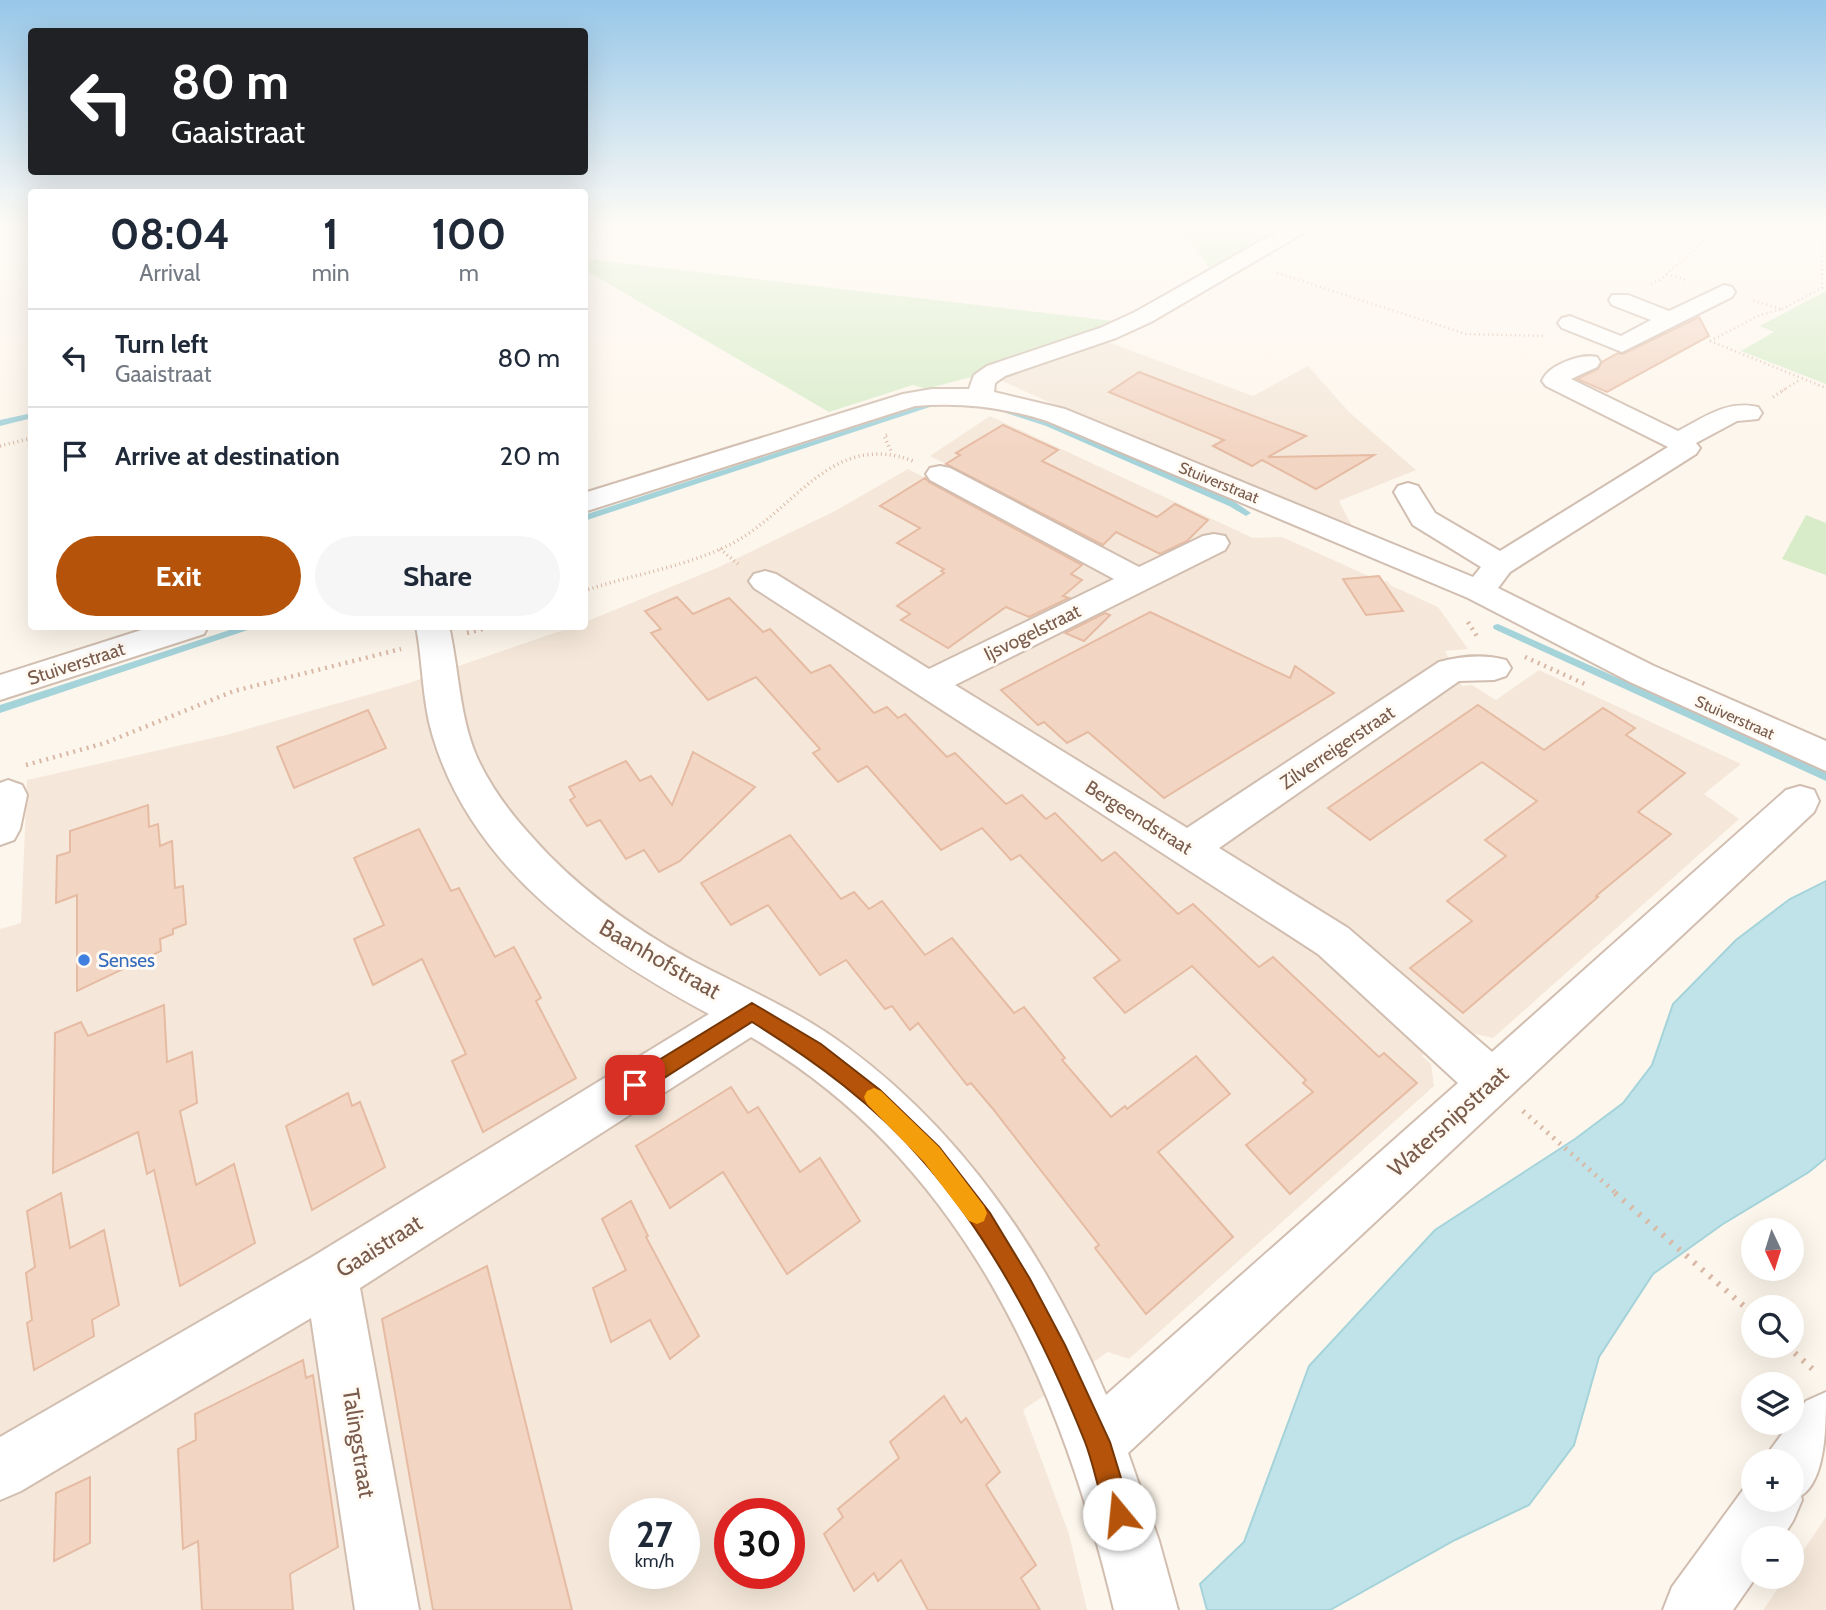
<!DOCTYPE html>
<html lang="en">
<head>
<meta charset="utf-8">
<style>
  body { margin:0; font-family:Cabin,sans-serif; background:#f6f6f7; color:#1f2937; height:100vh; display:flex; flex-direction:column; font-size:26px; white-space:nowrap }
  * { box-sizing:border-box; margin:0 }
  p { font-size:23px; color:#747a83 }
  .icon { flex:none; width:38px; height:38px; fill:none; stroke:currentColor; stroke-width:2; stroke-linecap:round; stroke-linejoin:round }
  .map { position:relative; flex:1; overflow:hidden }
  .details { position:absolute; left:28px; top:189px; width:560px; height:441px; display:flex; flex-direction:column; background:#fff; border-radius:7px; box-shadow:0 7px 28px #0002 }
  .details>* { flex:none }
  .hud { position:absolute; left:28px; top:28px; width:560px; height:147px; border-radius:7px; box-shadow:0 7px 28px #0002; background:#202124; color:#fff; overflow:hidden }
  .needle { width:46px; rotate:176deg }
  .tools { position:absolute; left:1741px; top:1218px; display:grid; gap:14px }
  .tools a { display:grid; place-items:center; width:63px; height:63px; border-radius:50%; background:#fff; box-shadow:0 7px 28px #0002; font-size:35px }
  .speed { position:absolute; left:609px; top:1498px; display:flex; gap:14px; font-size:35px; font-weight:700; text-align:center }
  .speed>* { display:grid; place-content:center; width:91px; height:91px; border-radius:50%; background:#fff; box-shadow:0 7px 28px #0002; line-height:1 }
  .speed small { font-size:18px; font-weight:400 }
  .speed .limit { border:10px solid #d22; background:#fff; color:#111 }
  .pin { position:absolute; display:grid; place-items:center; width:60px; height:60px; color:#fff; margin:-30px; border-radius:14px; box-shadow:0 4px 10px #0006 }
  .me { position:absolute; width:77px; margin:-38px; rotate:343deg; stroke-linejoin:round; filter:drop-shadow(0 0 5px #0008) }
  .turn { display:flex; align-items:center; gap:24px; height:147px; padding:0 28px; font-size:32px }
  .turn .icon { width:91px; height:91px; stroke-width:2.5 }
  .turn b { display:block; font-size:49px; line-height:60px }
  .eta { display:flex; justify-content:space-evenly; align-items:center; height:119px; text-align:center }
  .eta b { font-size:42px; font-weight:700; line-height:49px }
  .action { display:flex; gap:14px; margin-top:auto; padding:14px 28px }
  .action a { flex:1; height:80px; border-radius:42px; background:#b45309; color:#fff; font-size:28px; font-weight:700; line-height:80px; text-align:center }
  .action a+a { background:#f6f6f7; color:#1f2937 }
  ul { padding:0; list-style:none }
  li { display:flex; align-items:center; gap:21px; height:98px; padding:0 28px; border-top:2px solid #e0e1e3 }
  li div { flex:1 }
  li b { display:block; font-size:26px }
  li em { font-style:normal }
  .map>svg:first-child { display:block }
  .residential { fill:#f5e8da; fill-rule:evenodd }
  .green { fill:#d8ecc9 }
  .water { fill:#bfe3e8; stroke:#a5d3da; stroke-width:2 }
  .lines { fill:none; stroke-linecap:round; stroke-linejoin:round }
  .stream { fill:#a5d3da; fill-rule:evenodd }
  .building { fill:#f3d5c3; stroke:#e6bba3; stroke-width:2 }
  .minor-casing { stroke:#d1beb0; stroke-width:4 }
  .path-far4 { stroke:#d9b8a5; stroke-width:2.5; stroke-dasharray:1 3.5; stroke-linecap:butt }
  .path-far3 { stroke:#d9b8a5; stroke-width:3.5; stroke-dasharray:1 3.5; stroke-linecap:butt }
  .path-far2 { stroke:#d9b8a5; stroke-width:4.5; stroke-dasharray:2 5; stroke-linecap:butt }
  .path-far1 { stroke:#d9b8a5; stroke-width:5; stroke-dasharray:2 6; stroke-linecap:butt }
  .path { stroke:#d9b8a5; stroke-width:6; stroke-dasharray:2.5 8; stroke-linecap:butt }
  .minor { fill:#fff; fill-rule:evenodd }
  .route { fill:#b45309; stroke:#753606; stroke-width:2 }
  .slow { fill:#f59e0b }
  .shop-dot { fill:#3f7fe0; stroke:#fffaf3; stroke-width:2.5 }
  .labels { text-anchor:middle; stroke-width:6; stroke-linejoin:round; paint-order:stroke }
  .far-street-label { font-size:16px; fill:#7a5c4d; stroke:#fffaf3 }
  .street-label { font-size:19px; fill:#7a5c4d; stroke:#fffaf3 }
  .shop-label { font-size:19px; fill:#366cbe; stroke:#fffaf3; text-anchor:start }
  .near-street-label { font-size:23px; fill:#7a5c4d; stroke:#fffaf3 }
</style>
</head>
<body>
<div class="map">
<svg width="1826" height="1610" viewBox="0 0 1826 1610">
  <rect width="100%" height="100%" fill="#fdf6ec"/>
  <g class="residential">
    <polygon points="1108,342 1253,396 1308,366 1349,412 1416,470 1339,501 1354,530 1175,459 998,379"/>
    <path d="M 990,416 L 1253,538 L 1282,537 L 1371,577 L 1379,576 L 1383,582 L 1387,581 L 1390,585 L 1438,607 L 1468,649 L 1445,651 L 1462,686 L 1472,685 L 1496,700 L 1539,670 L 1741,764 L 1704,794 L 1739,819 L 1493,1038 L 1471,1033 L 1458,1024 L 1422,1056 L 1431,1064 L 1434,1086 L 1129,1359 L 1108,1352 L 1023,1410 L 1069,1534 L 1087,1610 L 0,1610 L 0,929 L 21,923 L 27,780 L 226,735 L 406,684 L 572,627 L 584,626 L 585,622 L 717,568 L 835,511 L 908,469 L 957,494 L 977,479 L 930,456 ZM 625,1514 L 684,1514 L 684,1573 L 625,1573 ZM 730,1514 L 789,1514 L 789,1573 L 730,1573 Z"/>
    <polygon points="1826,1517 1826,1610 1763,1610 1786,1577 1792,1577 1792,1567"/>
  </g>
  <g class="green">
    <polygon points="1181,224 1295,224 1212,273"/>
    <polygon points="587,259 1121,322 971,377 926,389 913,385 829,412 585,270"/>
    <polygon points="1826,291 1826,384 1741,351 1774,332 1760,326"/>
    <polygon points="1806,515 1826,523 1826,575 1782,559"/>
  </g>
  <polygon class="water" points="1826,881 1826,1158 1809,1172 1723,1224 1653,1274 1599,1357 1574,1445 1529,1505 1455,1540 1330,1610 1207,1610 1200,1584 1244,1542 1309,1366 1435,1230 1575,1139 1623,1103 1652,1065 1673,1004 1736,940 1790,899"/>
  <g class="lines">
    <g class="stream">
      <polygon points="613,224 625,224 584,233 584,229"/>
      <polygon points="926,404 933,406 584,521 584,515"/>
      <polygon points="1006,409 1012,409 1052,422 1235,502 1251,513 1246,516 1229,506 1046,426 1006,413"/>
      <polygon points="32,413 32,418 0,426 0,420"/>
      <polygon points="1498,624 1826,771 1826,781 1494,629 1493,627 1494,625"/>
      <polygon points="242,626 260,626 0,713 0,705"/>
    </g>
  </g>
  <g class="building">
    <polygon points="1699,317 1709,336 1607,392 1577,379 1598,369 1602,362 1618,353 1623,354"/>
    <polygon points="1139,372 1306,436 1268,457 1374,455 1316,489 1262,460 1252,466 1213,446 1224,440 1109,392"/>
    <polygon points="1003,425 1058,450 1042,461 1157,517 1175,504 1208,520 1187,541 1160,554 1116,532 1103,545 946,464 960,455 956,453"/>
    <polygon points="925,478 929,482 1082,565 1071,574 1082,580 1063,596 1069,598 1029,617 1006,607 948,648 901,620 910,614 897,606 944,573 941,571 944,569 897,543 920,528 880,506"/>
    <polygon points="1379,576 1403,611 1366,615 1343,579"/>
    <polygon points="677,597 693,614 729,598 763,632 770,629 811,673 830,665 874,713 887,707 898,718 905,714 947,757 955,753 1006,804 1022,795 1046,819 1055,813 1102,861 1115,852 1178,914 1193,904 1259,967 1273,957 1379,1057 1384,1053 1417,1083 1290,1194 1246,1145 1313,1092 1303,1083 1306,1080 1192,966 1125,1013 1094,978 1120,960 1020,855 1011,860 982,828 941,850 867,766 838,782 813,753 820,749 756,677 708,700 651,633 661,629 645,611"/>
    <polygon points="1150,612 1290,678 1295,666 1334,693 1164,798 1088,732 1067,743 1044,722 1038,725 1001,690"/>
    <polygon points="1105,613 1110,615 1084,641 1065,633"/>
    <polygon points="1478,705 1544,750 1603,708 1635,728 1626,735 1685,773 1638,812 1671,834 1596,896 1598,897 1463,1013 1410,968 1472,921 1447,901 1506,856 1485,840 1537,801 1482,762 1370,840 1328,808"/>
    <polygon points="368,710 386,748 294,788 277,747"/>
    <polygon points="693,752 755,787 680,861 659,872 644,850 626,859 600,820 587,826 570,800 575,797 569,787 626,761 640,781 651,776 672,805"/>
    <polygon points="148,805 149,827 158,824 160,846 172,841 175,888 183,886 186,924 173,929 173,934 160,939 161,951 77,991 77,895 56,903 57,856 70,852 70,831"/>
    <polygon points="419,829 451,891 459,888 495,957 514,947 541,998 536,1001 576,1078 483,1132 452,1061 466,1054 422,959 373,985 354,939 384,925 354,858"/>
    <polygon points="790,835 841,899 854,892 869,909 882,901 925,955 952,938 1014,1013 1024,1007 1065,1058 1062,1060 1111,1117 1125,1106 1127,1109 1196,1056 1230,1094 1158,1152 1233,1237 1146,1314 1095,1248 1099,1245 993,1109 971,1083 967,1085 918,1023 910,1030 892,1006 885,1009 846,960 820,975 768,905 731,925 701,883"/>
    <polygon points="164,1005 167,1062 192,1052 197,1103 180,1111 196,1185 234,1164 255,1243 180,1286 154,1170 147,1174 138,1132 53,1173 55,1033 81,1022 88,1036"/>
    <polygon points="731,1087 748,1113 758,1107 800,1172 820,1158 860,1221 787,1274 723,1172 670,1208 636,1146"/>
    <polygon points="348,1093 352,1106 360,1102 385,1167 312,1210 286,1126"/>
    <polygon points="61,1193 70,1248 104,1230 119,1305 92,1320 94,1336 34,1370 27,1323 32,1320 26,1273 35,1267 27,1211"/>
    <polygon points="631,1201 648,1236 646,1237 699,1336 670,1359 650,1320 611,1342 593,1288 626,1270 602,1219"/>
    <polygon points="487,1266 548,1514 572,1610 433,1610 382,1319"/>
    <polygon points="303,1360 306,1378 313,1375 338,1547 290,1574 293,1610 202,1610 198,1541 183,1549 178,1449 196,1440 195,1414"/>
    <polygon points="944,1396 961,1423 966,1418 1000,1472 986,1485 1036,1565 1021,1578 1040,1610 928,1610 901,1560 878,1581 874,1573 854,1591 824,1534 843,1517 838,1509 899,1458 890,1442"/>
    <polygon points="90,1477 90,1543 54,1561 56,1493"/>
  </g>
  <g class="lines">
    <g class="minor-casing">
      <g id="minor">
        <path d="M 1291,224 L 1315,224 L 1312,228 L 1151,322 L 1116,338 L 1005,376 L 995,383 L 994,392 L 1065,409 L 1473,577 L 1481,567 L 1413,525 L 1394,492 L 1398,486 L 1408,483 L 1418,486 L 1435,513 L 1500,551 L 1668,447 L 1546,386 L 1542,381 C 1548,365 1581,353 1597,357 L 1600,362 L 1597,367 L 1571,379 L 1678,431 C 1705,417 1727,400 1758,407 L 1762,413 L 1758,419 L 1737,421 L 1696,443 L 1700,448 L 1696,454 L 1510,572 L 1498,588 L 1654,666 L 1826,741 L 1826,771 L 1630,682 L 1468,598 L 1047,421 C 1003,407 961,402 915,406 L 584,512 L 584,493 L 903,394 L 932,389 L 969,389 L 974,375 L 987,366 L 1100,328 L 1135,312 Z"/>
        <polygon points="1724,285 1732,287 1735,292 1732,297 1622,352 1562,328 1558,323 1562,318 1570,316 1621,336 1651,320 1612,305 1609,300 1612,295 1628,295 1669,311"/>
        <path d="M 940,466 L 950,468 L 1139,567 L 1203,536 L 1214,534 L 1225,536 L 1229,543 L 1225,550 L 955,685 L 1187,828 L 1439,662 C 1460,656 1485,654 1506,660 L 1511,668 L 1506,676 L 1494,680 L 1459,681 L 1219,848 L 1348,928 L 1492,1052 L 1786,790 L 1800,786 L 1814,790 L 1819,801 L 1814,812 L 1128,1453 L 1159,1541 L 1178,1610 L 1114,1610 C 1060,1382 962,1160 751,1037 L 360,1288 L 419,1610 L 355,1610 L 311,1318 L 21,1491 L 0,1500 L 0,1437 L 312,1257 L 709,1014 C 594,952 473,870 433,737 C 422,701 423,663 416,626 L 449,626 C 459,670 459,714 476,755 C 490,787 510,813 533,838 C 578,889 632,927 691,960 C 744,988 799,1011 847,1047 C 966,1135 1049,1260 1106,1395 L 1458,1083 L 1318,954 L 754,588 L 749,581 L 754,574 L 765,571 L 776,574 L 929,669 L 1114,579 L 930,480 L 926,474 L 930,468 Z"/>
        <polygon points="154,626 208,626 204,634 0,700 0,675"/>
        <polygon points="8,780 22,785 27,795 20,829 14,840 0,845 0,783"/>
        <path d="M 1826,1392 C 1826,1426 1826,1480 1801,1496 L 1802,1500 L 1793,1521 L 1782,1538 L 1754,1538 L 1756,1577 L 1733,1610 L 1663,1610 L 1672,1587 L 1751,1479 L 1754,1477 L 1754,1500 L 1792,1500 L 1792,1461 L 1766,1461 L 1771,1449 L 1806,1401 Z"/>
      </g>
    </g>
    <g class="path-far4">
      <polyline points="1178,224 1199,255"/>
      <polyline points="584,245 667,224"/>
      <polyline points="1277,273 1466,334 1546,336"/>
      <polyline points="1667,274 1686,280"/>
      <polyline points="1651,284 1660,280 1723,224"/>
      <polyline points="1782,309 1822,288 1822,224"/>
      <polyline points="1710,341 1760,315 1782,309 1751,300"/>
      <polyline points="1710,341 1826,388"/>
      <polyline points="1782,391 1801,379"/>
    </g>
    <g class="path-far3">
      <polyline points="1773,397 1785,389"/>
      <polyline points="887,435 884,436 892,453"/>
      <polyline points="0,446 32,438"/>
      <polyline points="720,549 738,564"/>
      <path d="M 584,591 C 633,574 687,567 733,543 C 795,510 832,430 913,461"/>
    </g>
    <g class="path-far2">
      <polyline points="1468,622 1478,638"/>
      <polyline points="467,633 494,626"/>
      <polyline points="1525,657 1587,685"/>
      <polyline points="26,765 105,743 234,691 401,649"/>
    </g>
    <polyline class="path-far1" points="1523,1111 1617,1194"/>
    <g class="path">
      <polyline points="1615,1193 1754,1315"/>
      <polyline points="1787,1346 1818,1374"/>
    </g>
    <use href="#minor" class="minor"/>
  </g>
  <linearGradient id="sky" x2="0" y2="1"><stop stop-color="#97c7e8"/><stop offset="0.5" stop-color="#fefbf6"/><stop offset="1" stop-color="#fefbf6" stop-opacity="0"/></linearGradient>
  <rect width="1826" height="449" fill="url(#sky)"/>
  <path class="route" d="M 752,1003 L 821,1044 L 880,1090 L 939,1147 L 990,1213 L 1030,1279 L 1065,1345 L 1110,1442 L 1132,1514 L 1128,1523 L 1119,1527 L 1110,1523 C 1099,1497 1095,1468 1085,1442 C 1046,1344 994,1242 924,1162 C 875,1105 815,1061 752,1022 L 642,1092 L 635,1095 L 628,1092 L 625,1085 L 628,1079 Z"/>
  <polygon class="slow" points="874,1088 881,1091 939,1147 984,1206 987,1213 984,1221 977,1224 969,1221 924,1162 867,1104 864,1097 867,1091"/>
  <circle class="shop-dot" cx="84" cy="960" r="7"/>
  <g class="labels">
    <g class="far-street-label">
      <text transform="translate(1219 482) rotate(22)" y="6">Stuiverstraat</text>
      <text transform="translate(1735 717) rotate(24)" y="6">Stuiverstraat</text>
    </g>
    <g class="street-label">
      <text transform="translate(1032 632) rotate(-26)" y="7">Ijsvogelstraat</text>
      <text transform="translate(76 663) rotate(-18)" y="7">Stuiverstraat</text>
      <text transform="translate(1337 747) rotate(-34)" y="7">Zilverreigerstraat</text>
      <text transform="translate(1139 817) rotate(32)" y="7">Bergeendstraat</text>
    </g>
    <g class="shop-label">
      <text x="98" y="967">Senses</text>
    </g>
    <g class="near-street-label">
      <text transform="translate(660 959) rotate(30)" y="8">Baanhofstraat</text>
      <text transform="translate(1448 1121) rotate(-42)" y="8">Watersnipstraat</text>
      <text transform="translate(379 1246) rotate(-32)" y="8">Gaaistraat</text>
      <text transform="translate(359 1443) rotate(81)" y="8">Talingstraat</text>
    </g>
  </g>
</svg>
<div class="tools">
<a><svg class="needle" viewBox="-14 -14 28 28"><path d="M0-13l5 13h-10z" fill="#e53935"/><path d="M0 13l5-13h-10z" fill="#747a83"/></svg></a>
<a><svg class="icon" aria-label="search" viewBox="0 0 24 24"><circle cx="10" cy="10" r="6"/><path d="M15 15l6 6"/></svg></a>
<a><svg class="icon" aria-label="layers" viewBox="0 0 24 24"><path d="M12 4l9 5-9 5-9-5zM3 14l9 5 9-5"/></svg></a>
<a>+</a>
<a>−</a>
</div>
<div class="speed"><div>27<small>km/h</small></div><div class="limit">30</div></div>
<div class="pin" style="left:635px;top:1085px;background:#d93025"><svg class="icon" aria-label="arrive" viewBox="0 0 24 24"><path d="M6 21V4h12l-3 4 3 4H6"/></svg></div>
<svg class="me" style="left:1119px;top:1514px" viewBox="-20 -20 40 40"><circle r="19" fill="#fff"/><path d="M0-13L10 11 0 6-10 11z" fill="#b45309"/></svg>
<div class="hud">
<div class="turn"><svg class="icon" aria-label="left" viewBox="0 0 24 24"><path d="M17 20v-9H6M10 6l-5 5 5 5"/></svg><div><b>80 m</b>Gaaistraat</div></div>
</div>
<section class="details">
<div class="eta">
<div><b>08:04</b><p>Arrival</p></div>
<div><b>1</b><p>min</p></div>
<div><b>100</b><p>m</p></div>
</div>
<ul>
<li><svg class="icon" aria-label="left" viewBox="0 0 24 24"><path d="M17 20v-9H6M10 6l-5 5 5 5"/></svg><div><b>Turn left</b><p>Gaaistraat</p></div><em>80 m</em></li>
<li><svg class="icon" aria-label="arrive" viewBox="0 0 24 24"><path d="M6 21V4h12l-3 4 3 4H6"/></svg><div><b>Arrive at destination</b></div><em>20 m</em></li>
</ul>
<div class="action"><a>Exit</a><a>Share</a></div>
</section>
</div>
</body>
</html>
